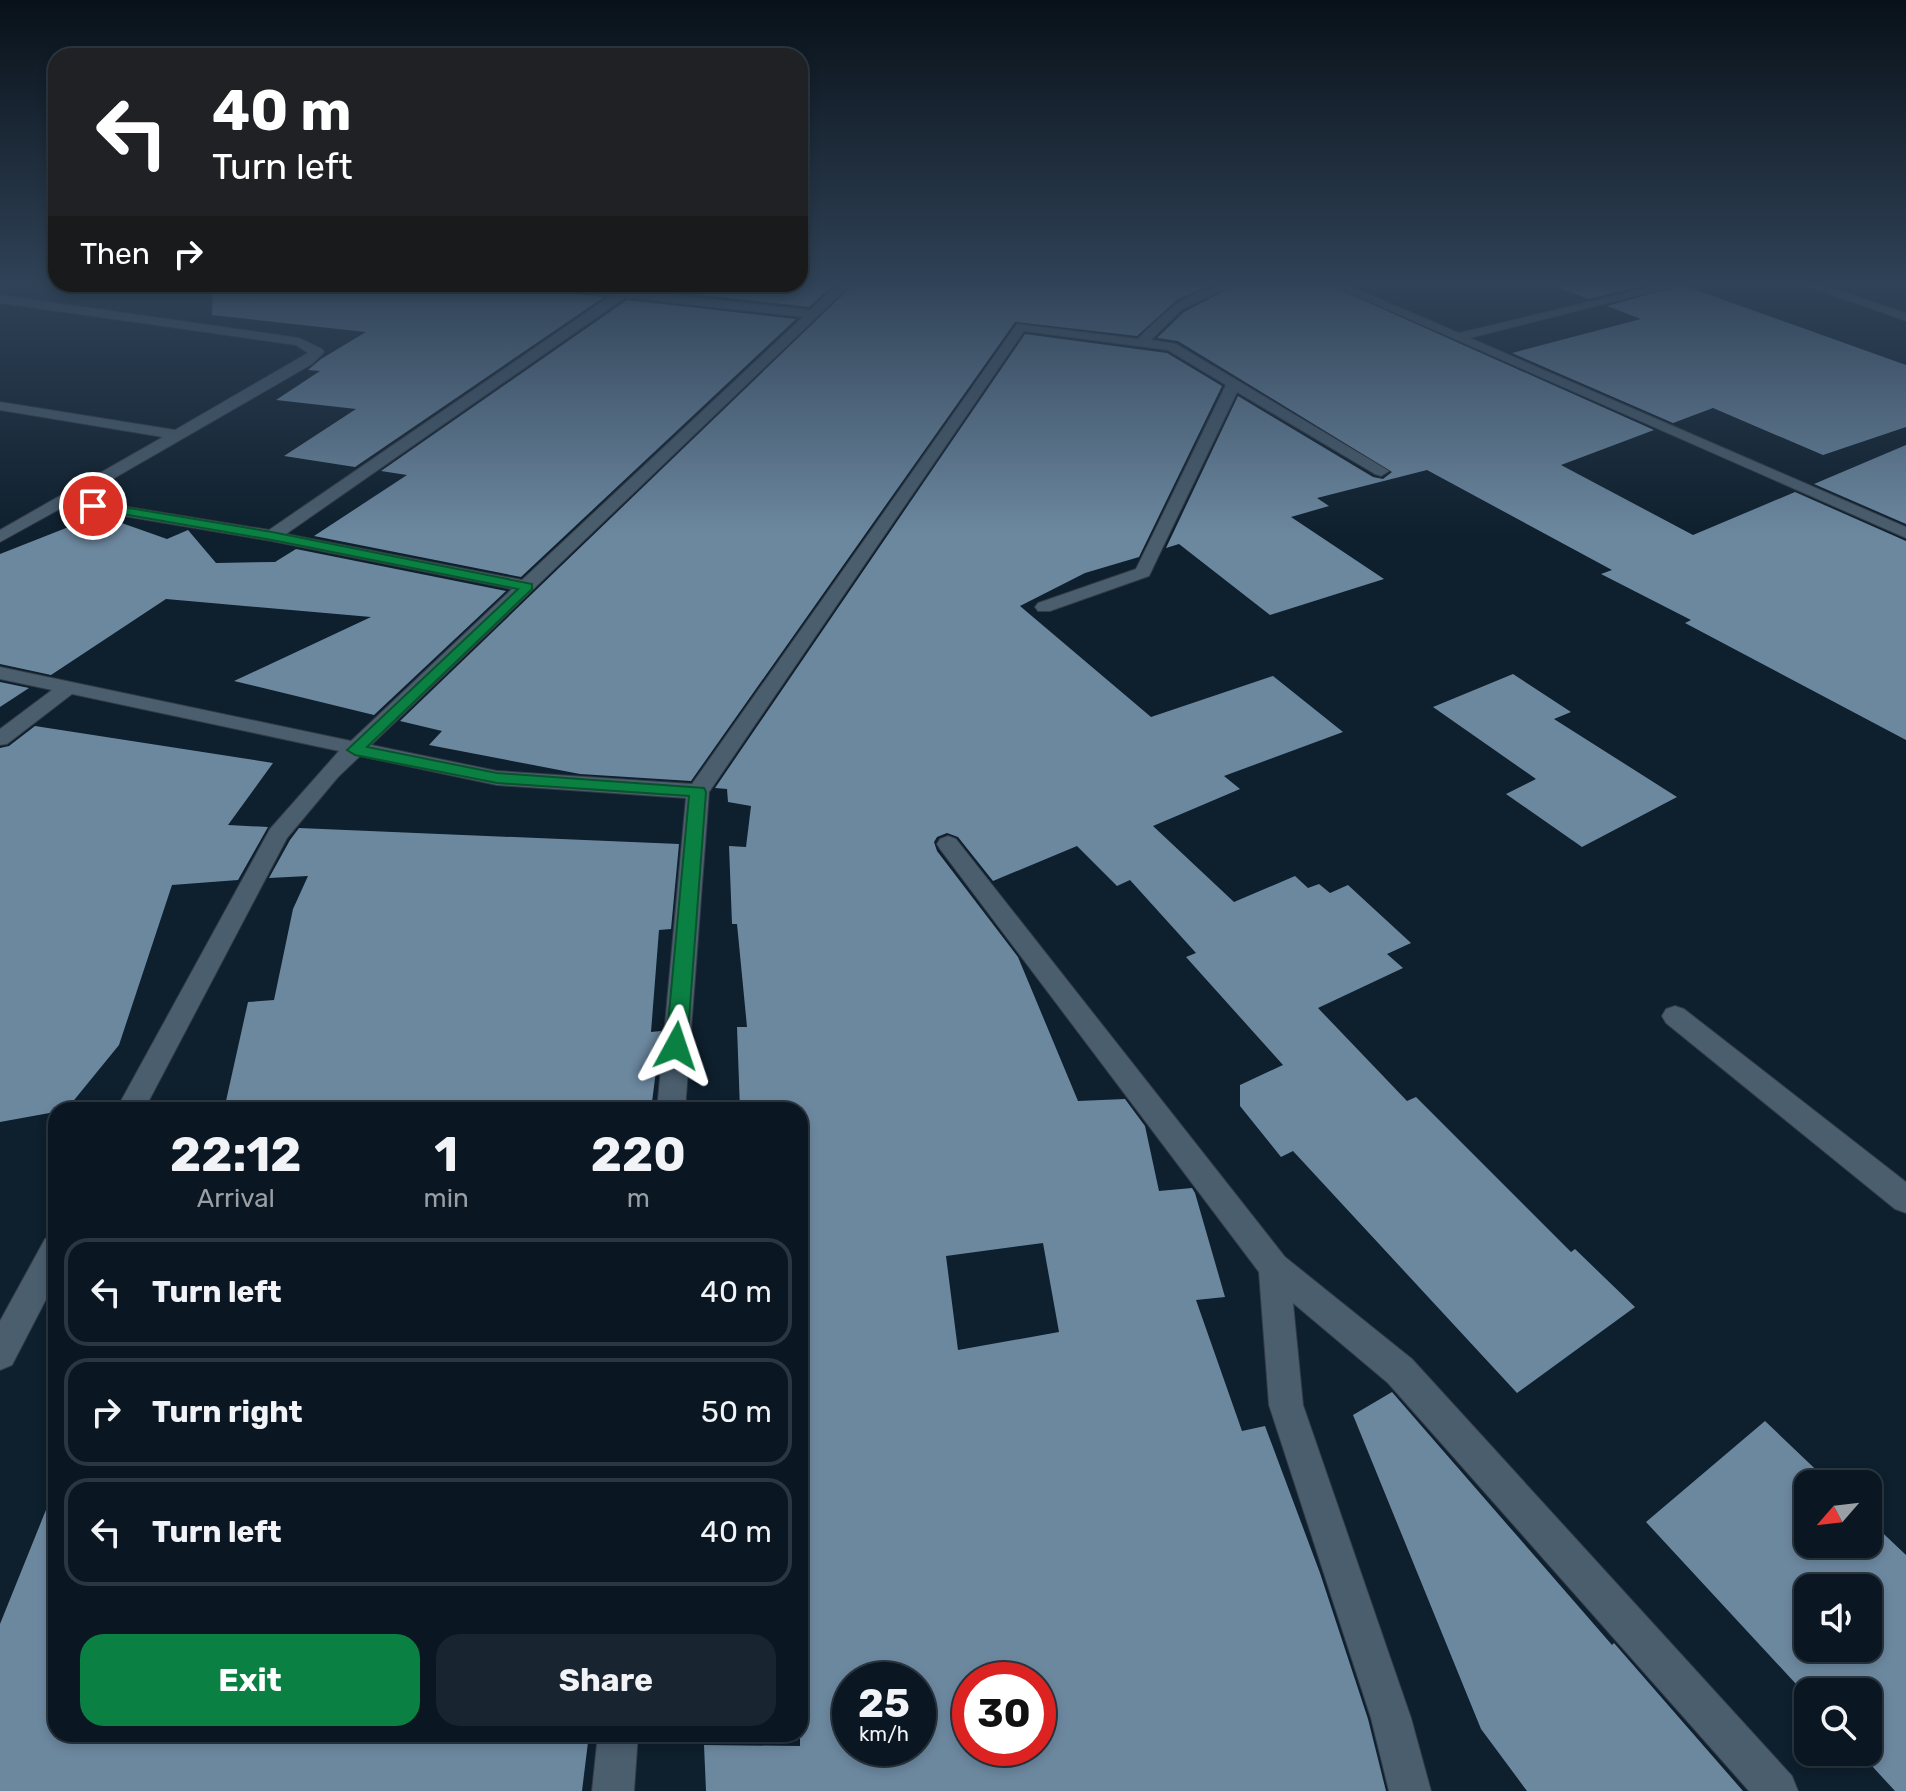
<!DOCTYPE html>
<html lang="en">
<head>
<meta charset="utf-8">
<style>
  body { margin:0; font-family:Rubik,sans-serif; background:#18242f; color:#f1f3f6; height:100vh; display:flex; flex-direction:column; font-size:30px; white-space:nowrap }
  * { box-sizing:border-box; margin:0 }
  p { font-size:26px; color:#999fa5 }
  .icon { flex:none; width:44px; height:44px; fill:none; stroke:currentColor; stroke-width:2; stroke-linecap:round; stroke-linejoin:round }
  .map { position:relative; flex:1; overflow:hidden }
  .panel { position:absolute; left:48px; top:1102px; width:760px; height:640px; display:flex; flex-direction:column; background:#0a1722; border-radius:24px; box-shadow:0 4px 12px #0003,0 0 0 2px #2a3640 }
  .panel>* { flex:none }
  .hud { position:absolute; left:48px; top:48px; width:760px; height:244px; border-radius:24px; box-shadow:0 4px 12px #0003,0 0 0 2px #2a3640; background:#202124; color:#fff; overflow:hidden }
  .needle { width:52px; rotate:242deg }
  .fabs { position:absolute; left:1794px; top:1470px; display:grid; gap:16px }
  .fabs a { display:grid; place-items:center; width:88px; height:88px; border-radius:16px; background:#0a1722; box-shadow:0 4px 12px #0003,0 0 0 2px #2a3640; font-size:40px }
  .speed { position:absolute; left:832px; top:1662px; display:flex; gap:16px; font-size:40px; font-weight:700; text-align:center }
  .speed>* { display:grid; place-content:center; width:104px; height:104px; border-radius:50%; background:#0a1722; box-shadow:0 4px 12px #0003,0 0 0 2px #2a3640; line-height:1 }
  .speed small { font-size:20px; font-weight:400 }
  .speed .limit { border:12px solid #d22; background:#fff; color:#111 }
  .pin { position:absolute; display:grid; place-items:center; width:68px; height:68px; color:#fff; margin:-34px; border:4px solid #fff; border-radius:50%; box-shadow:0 2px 8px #0007 }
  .me { position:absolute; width:88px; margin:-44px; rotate:5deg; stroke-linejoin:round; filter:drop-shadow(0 0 6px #0008) }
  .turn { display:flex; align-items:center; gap:28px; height:168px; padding:0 32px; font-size:36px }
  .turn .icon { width:104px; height:104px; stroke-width:2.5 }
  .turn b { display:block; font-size:56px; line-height:68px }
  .then { display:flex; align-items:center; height:76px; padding:0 32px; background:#0003; gap:16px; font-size:30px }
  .eta { display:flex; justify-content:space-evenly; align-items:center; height:136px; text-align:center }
  .eta b { font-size:48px; font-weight:700; line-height:56px }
  .button { display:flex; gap:16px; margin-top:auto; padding:16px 32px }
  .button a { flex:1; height:92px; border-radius:24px; background:#0b8043; color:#fff; font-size:32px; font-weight:700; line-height:92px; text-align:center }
  .button a+a { background:#18242f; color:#f1f3f6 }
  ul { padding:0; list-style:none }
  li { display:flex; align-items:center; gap:24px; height:108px; margin:0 16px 12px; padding:0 16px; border:4px solid #2a3640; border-radius:24px }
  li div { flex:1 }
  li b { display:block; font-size:30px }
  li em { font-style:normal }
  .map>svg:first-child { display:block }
  .building { fill:#6c889f; fill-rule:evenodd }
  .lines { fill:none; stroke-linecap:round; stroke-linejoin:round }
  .minor-casing { stroke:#323b46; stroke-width:2 }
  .minor { fill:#4a5e6e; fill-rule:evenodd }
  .route { fill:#0b8043; stroke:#07532c; stroke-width:2 }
</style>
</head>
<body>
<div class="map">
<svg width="1906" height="1791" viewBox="0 0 1906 1791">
  <rect width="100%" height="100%" fill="#0e1f2d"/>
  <g class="building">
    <polygon points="213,285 546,285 555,292 604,297 355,467 284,456 356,409 276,400 320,371 308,370 321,359 366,332 212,315"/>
    <polygon points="609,285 833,285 809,307"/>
    <polygon points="853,285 1212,285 1178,299 1137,336 1015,322 691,781 580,774 429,745 442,731 400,721"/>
    <polygon points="1236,285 1329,285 1654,430 1561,465 1693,535 1795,492 1906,541 1906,740 1685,623 1691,620 1601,574 1612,570 1427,470 1317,498 1329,506 1291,517 1384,579 1270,615 1179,544 1166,548 1238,396 1373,477 1383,479 1392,472 1178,341 1157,338 1184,312"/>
    <polygon points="1562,285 1647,285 1588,299 1562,289"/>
    <polygon points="1682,285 1906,365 1906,427 1823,455 1713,408 1673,423 1512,353 1641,319 1607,306"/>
    <polygon points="627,300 796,319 521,577 314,536 407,475 381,471"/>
    <path d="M 1025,334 L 1167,353 L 1222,386 L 1139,557 L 1085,573 L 1020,606 L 1151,717 L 1273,676 L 1343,732 L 1224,776 L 1240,789 L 1153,826 L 1234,902 L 1295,876 L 1308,888 L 1319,884 L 1330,893 L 1348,885 L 1411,943 L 1387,954 L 1403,968 L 1318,1008 L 1407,1101 L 1416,1097 L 1571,1252 L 1575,1249 L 1635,1307 L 1517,1393 L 1293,1151 L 1281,1157 L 1240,1106 L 1240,1085 L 1283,1065 L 1186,957 L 1196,953 L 1130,880 L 1117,886 L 1077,846 L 993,881 L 958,837 L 947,833 L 937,837 L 934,842 L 937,851 L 1018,957 L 1078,1101 L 1125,1099 L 1145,1126 L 1159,1191 L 1192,1188 L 1195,1193 L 1225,1297 L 1196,1300 L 1242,1431 L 1265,1426 L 1320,1573 L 1368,1719 L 1386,1791 L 706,1791 L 704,1745 L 800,1746 L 800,1110 L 740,1110 L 737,1027 L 747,1027 L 737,924 L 732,924 L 729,846 L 746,847 L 751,806 L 728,802 L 727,789 L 715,788 ZM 1043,1243 L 1059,1332 L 958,1350 L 946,1256 ZM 850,1680 L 918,1680 L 918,1748 L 850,1748 ZM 970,1680 L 1038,1680 L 1038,1748 L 970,1748 Z"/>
    <polygon points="1906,445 1906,524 1814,484"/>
    <polygon points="99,515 167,539 188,530 216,563 275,562 296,549 506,591 374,715 234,681 371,617 166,599 51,675 0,664 0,554"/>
    <polygon points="1513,674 1571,712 1554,719 1677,797 1582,847 1506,794 1536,779 1433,707"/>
    <polygon points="0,682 29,688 0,707"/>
    <polygon points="35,726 273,763 228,825 268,827 238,880 172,885 119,1045 66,1110 0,1122 0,748 9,746"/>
    <polygon points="299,828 679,844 671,929 659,930 651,1032 661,1031 651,1110 224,1110 248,1002 274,1000 293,909 308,876 269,878 290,840"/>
    <polygon points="1392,1392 1612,1645 1614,1643 1743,1791 1527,1791 1481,1729 1353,1415"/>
    <path d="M 1765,1421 L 1831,1484 L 1808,1484 L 1808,1544 L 1868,1544 L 1868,1519 L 1906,1555 L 1906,1791 L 1895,1791 L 1859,1752 L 1868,1752 L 1868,1692 L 1808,1692 L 1808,1697 L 1646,1522 ZM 1808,1588 L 1868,1588 L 1868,1648 L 1808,1648 Z"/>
    <polygon points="54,1490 56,1734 589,1734 582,1791 0,1791 0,1624"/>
  </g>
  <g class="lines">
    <g class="minor-casing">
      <g id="minor">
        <path d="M 549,285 L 584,285 L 810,310 L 837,285 L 850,285 L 371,745 L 497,771 L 692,784 L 1017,324 L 1138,339 C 1164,312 1193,285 1233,285 L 1182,309 L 1151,340 L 1176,344 L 1389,471 L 1381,476 L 1375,474 L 1237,392 L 1149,576 L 1050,611 L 1038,611 L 1035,607 L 1038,603 L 1136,569 L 1226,385 L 1168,350 L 1024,331 L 709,792 L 685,1110 L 657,1110 L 686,798 L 497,785 L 360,756 L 338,777 L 287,838 L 144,1110 L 116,1110 L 270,829 L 339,751 L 72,694 L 7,744 L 0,745 L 0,729 L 52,690 L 0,679 L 0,667 L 351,741 L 512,589 L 272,541 L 65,506 L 0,542 L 0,530 L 163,437 L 0,410 L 0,402 L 175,430 L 308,353 L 296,345 L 0,303 L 0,295 L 299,338 L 322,349 L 324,352 L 312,364 L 78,499 L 269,530 L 612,295 L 555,289 ZM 626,297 L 803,317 L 522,580 L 286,534 Z"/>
        <polygon points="1332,285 1347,285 1459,333 1659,285 1679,285 1470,338 1906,527 1906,538"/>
        <polygon points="1805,285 1822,285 1906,313 1906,321"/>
        <polygon points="948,836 956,839 1285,1257 1412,1359 1792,1776 1798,1791 1749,1791 1388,1383 1293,1303 1303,1405 1411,1718 1431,1791 1389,1791 1371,1718 1269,1405 1259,1272 940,849 937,844 940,839"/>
        <polygon points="1675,1006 1684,1009 1906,1182 1906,1213 1895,1209 1666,1023 1662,1016 1666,1009"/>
        <polygon points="56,1235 56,1280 12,1365 0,1370 0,1321 45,1239"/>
        <polygon points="598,1734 638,1734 634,1791 592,1791"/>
      </g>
    </g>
    <use href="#minor" class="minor"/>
  </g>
  <linearGradient id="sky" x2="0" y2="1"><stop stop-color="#081119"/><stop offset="0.53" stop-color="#304257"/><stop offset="1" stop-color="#304257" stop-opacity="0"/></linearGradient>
  <rect width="1906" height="536" fill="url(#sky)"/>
  <polygon class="route" points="93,502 272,532 532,584 532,589 367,747 497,773 704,788 706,792 687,1046 684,1052 669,1052 666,1046 689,796 497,783 355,755 347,750 518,589 272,540 88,508 87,506"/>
</svg>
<div class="fabs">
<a><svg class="needle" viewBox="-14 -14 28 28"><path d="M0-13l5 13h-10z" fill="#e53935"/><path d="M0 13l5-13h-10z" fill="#999fa5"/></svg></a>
<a><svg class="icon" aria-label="sound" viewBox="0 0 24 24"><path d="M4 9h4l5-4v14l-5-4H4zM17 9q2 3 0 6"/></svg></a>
<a><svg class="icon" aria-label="search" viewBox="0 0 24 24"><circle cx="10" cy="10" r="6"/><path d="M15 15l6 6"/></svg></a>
</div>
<div class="speed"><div>25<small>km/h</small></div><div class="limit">30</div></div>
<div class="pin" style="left:93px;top:506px;background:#d93025"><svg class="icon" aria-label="arrive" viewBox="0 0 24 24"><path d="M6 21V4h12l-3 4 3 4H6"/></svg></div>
<svg class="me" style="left:676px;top:1046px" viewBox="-20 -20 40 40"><path d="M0-17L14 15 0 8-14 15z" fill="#0b8043" stroke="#fff" stroke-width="4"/></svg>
<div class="hud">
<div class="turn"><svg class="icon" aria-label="left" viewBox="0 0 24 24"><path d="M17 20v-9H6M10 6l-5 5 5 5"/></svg><div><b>40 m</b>Turn left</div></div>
<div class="then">Then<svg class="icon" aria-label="right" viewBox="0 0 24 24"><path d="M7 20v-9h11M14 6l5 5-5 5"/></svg></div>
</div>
<section class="panel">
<div class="eta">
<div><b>22:12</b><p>Arrival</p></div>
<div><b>1</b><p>min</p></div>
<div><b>220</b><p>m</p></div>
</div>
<ul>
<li><svg class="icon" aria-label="left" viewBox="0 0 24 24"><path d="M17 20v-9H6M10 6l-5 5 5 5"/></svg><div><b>Turn left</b></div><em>40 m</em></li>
<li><svg class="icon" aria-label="right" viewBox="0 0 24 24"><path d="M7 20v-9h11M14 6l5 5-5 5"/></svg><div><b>Turn right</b></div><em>50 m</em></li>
<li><svg class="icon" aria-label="left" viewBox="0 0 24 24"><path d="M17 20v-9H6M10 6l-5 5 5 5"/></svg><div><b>Turn left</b></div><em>40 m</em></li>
</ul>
<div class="button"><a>Exit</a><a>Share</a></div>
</section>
</div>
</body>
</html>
